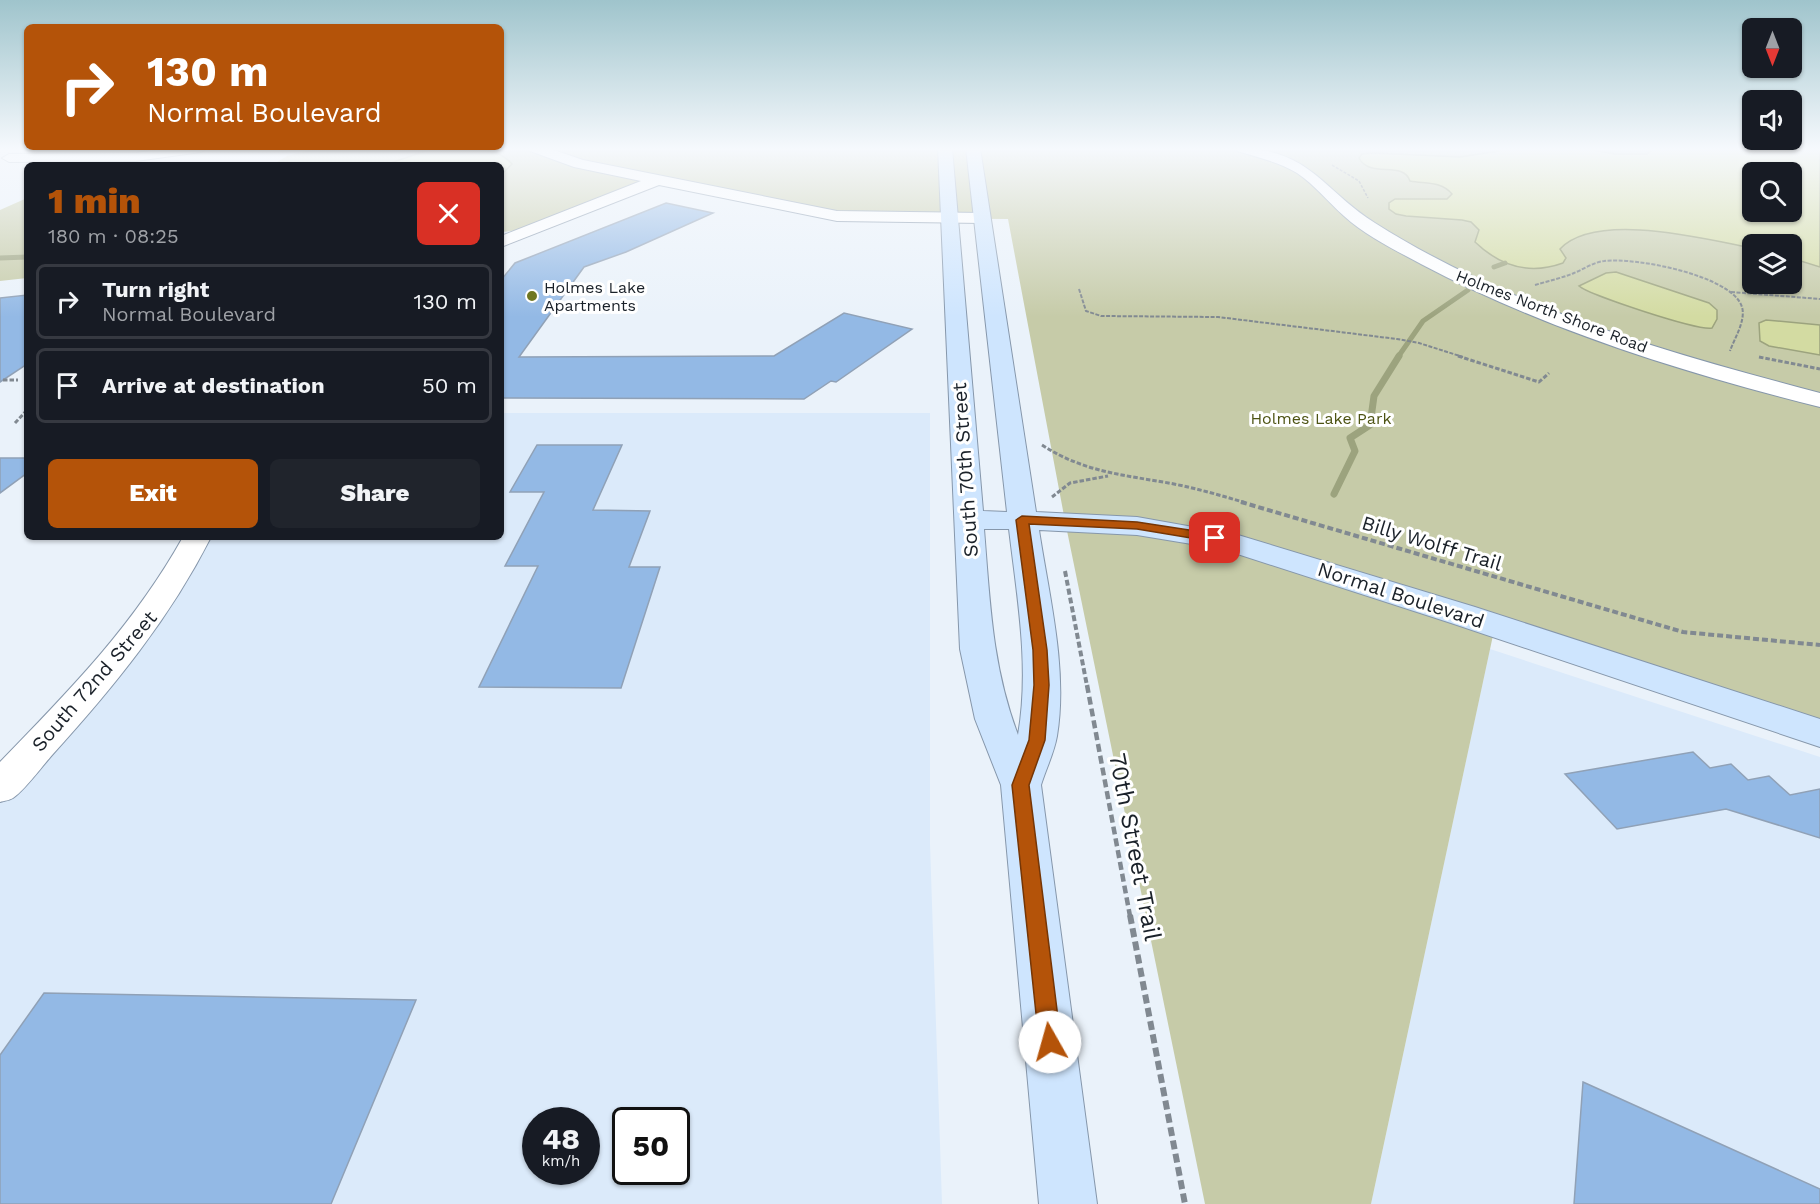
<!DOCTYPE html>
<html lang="en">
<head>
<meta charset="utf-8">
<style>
  body { margin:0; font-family:"Work Sans",sans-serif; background:#20242c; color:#f1f3f6; height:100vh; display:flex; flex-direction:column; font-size:22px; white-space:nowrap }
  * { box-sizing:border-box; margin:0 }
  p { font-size:20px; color:#9ea1a6 }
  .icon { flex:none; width:33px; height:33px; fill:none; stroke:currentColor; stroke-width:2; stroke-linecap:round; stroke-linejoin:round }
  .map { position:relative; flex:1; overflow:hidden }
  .details { position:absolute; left:24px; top:162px; width:480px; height:378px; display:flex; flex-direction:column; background:#171b24; border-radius:9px; box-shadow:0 2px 4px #0004 }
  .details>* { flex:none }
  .hud { position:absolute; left:24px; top:24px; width:480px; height:126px; border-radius:9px; box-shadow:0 2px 4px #0004; background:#b45309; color:#fff; overflow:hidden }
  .needle { width:39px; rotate:180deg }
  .tools { position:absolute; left:1742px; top:18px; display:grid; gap:12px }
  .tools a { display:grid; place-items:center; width:60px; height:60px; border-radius:9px; background:#171b24; box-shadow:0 2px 4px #0004; font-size:30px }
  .speed { position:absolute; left:522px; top:1107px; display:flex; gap:12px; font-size:30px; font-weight:700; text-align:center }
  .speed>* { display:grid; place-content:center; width:78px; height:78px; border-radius:50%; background:#171b24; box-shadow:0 2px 4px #0004; line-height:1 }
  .speed small { font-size:15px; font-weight:400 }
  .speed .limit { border:3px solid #111; border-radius:9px; background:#fff; color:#111 }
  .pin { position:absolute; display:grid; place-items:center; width:51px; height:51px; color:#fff; margin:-26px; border-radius:12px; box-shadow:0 3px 9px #0006 }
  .me { position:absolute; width:66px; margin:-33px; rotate:353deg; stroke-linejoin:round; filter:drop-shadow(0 0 4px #0008) }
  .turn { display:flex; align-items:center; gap:21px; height:126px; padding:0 24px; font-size:27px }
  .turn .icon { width:78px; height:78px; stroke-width:2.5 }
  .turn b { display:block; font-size:42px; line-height:51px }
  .round { display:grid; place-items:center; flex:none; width:63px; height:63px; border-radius:9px; background:#20242c }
  .overview { display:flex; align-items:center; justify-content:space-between; height:102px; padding:0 24px }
  h1 { font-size:36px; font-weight:800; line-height:45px; color:#b45309 }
  .cta { display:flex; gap:12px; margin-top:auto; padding:12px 24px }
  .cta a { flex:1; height:69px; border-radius:9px; background:#b45309; color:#fff; font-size:24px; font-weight:800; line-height:69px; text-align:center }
  .cta a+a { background:#20242c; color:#f1f3f6 }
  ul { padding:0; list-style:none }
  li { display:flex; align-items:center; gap:18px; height:75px; margin:0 12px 9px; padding:0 12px; border:3px solid #363941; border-radius:9px }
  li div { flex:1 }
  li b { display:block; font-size:22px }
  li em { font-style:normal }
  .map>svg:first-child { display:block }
  .built { fill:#dbeafa; fill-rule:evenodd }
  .green { fill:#c6cba8; fill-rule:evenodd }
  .water { fill:#d3dba2; stroke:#9ca37e; stroke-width:1.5; fill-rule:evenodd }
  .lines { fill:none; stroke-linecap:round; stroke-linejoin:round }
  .stream-far1 { stroke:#9ca37e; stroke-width:5 }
  .stream { stroke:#9ca37e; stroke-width:7 }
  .building { fill:#93b9e5; stroke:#90a1b6; stroke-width:1.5 }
  .street-casing { stroke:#8697ab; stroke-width:2 }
  .secondary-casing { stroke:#8697ab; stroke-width:2 }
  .path-far5 { stroke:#818991; stroke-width:1.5; stroke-dasharray:3 1.5; stroke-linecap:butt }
  .path-far4 { stroke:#818991; stroke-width:2; stroke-dasharray:4 1.5; stroke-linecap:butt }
  .path-far3 { stroke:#818991; stroke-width:3; stroke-dasharray:4.5 2; stroke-linecap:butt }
  .path-far2 { stroke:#818991; stroke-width:4; stroke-dasharray:6 3; stroke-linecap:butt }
  .path-far1 { stroke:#818991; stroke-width:4.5; stroke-dasharray:8 4; stroke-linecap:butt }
  .path { stroke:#818991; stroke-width:6; stroke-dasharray:9 4.5; stroke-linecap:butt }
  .street { fill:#fff; fill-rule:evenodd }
  .secondary { fill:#cee5fe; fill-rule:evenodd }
  .route { fill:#b45309; stroke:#753606; stroke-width:1.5 }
  .poi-dot { fill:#6f7721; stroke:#fff; stroke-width:2 }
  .labels { text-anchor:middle; stroke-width:6; stroke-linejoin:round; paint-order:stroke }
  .far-poi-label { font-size:16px; fill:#1a2129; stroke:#fff; text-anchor:start }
  .far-street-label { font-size:16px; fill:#1a2129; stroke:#fff }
  .far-park-label { font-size:16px; fill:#4d5313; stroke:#fff }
  .street-label { font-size:20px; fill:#1a2129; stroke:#fff }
  .near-street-label { font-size:24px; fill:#1a2129; stroke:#fff }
</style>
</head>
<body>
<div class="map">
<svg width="1820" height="1204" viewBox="0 0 1820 1204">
  <rect width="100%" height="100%" fill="#eaf2fa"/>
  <g class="built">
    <path d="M 501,413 L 930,413 L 930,844 L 942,1204 L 0,1204 L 0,787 L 197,537 L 501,537 ZM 536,1120 L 586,1120 L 586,1172 L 536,1172 ZM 626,1120 L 676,1120 L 676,1172 L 626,1172 Z"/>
    <polygon points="1490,649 1820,757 1820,1204 1371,1204"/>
  </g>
  <g class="green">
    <path d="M 317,148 L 1820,148 L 1820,733 L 1495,626 L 1371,1204 L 1205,1204 L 1065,521 L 1008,219 L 864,218 L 658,180 L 533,229 L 501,232 L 501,165 L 272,165 L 287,156 ZM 1752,172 L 1791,172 L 1791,212 L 1752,212 ZM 1752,244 L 1791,244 L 1791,284 L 1752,284 Z"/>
    <polygon points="27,198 27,278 0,281 0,210"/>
  </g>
  <g class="water">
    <path d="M 434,148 C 457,148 496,144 512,164 L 501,175 L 501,165 L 385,165 Z"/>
    <path d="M 1494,148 L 1582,148 L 1615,154 L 1647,154 L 1650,151 L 1646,148 L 1820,150 L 1820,267 L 1791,258 L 1791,244 L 1752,244 L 1752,248 C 1705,239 1596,211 1560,249 L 1566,258 L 1563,263 C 1530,275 1500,266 1475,242 L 1479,230 L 1471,222 L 1462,220 L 1406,216 L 1396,214 L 1389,209 L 1389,203 L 1395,199 L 1447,199 L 1452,194 C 1441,181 1426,184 1410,181 C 1403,160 1370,179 1359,158 L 1362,154 L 1373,153 L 1460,157 L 1498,151 ZM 1752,172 L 1791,172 L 1791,212 L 1752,212 Z"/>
    <path d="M 1616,272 L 1709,303 L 1717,310 L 1717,319 L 1712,328 C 1698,331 1589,295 1579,286 L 1606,273 Z"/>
    <polygon points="1766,320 1820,325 1820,355 1769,346 1760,341 1759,323"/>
  </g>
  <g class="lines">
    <g class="stream-far1">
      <polyline points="0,258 27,257"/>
      <polyline points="1494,267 1505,263"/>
      <polyline points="1398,357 1423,321 1468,290"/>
    </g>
    <polyline class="stream" points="1334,494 1355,451 1350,438 1370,425 1374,396 1399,356"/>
  </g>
  <g class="building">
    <polygon points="666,203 713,213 626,252 584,267 519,357 774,356 844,313 912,329 836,382 831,381 804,399 501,398 501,280 515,263"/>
    <polygon points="27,295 27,364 0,382 0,298"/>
    <polygon points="537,445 622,445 593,510 650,511 629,567 660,567 621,688 479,687 538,566 505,566 544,492 510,492"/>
    <polygon points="0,458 27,458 27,473 0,493"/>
    <polygon points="1693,752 1710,768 1731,764 1748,780 1769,776 1790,795 1820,789 1820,838 1726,809 1617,829 1565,774"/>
    <polygon points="44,993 416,1000 331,1204 0,1204 0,1055"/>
    <polygon points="1583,1082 1820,1189 1820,1204 1574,1204"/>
  </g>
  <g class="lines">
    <g class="street-casing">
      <g id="street">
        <polygon points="170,148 208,148 201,152 136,161 9,162 2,158 9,154 136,153"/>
        <polygon points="528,148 548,148 583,160 837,211 982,213 990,218 982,223 837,221 659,185 501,247 501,236 641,181 574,167 530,151"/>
        <path d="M 1235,148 C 1310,148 1321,189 1375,223 C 1509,308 1668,353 1820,393 L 1820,407 C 1684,373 1546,330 1421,264 C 1395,250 1366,236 1344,216 C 1328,202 1315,185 1297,173 C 1279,162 1257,157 1237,151 Z"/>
        <path d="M 183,537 L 211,537 C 170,618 114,687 53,754 C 44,764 24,791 13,798 C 10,800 4,801 0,802 L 0,762 C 69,691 134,625 183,537 Z"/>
      </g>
    </g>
    <g class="secondary-casing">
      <path id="secondary" d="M 938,148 L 952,148 L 983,511 L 1007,512 L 966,148 L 980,148 L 1036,512 L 1137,517 L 1238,535 L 1475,607 L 1820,719 L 1820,747 L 1451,623 L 1222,549 L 1137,535 L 1039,530 C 1049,596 1068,669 1057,736 C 1054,753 1046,769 1041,785 L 1097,1204 L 1039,1204 L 1001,785 L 975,719 L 960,649 ZM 984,529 L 1009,529 C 1017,597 1030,667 1018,735 C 992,666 990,602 984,529 Z"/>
    </g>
    <g class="path-far5">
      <polyline points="1416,148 1492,148"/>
      <polyline points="1332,165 1359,181 1368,198"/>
    </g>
    <g class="path-far4">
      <path d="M 1535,285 C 1548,281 1562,278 1574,273 C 1584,269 1594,262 1604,261 C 1634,257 1732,275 1742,307 C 1746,321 1734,339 1730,351"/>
      <polyline points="1079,289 1086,311 1101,316 1218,317 1397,339 1419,343 1463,357"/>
      <polyline points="1731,292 1820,299"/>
    </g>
    <g class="path-far3">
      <polyline points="1458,356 1539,382 1549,373"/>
      <polyline points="1759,357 1820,369"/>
      <polyline points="3,380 18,380"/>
      <polyline points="15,423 27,410"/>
      <path d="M 1042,445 C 1085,473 1126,475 1174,484 C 1199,489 1223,496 1246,503"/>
      <polyline points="1052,497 1070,483 1108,476"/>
    </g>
    <g class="path-far2">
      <polyline points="1241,502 1683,632 1820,645"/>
      <polyline points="1065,571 1087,686"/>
    </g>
    <polyline class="path-far1" points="1087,685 1130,916"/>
    <polyline class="path" points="1130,915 1185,1204"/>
    <use href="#street" class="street"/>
    <use href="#secondary" class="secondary"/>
  </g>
  <linearGradient id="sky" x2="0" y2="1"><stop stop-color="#9fc4cc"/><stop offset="0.47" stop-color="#f6f9fd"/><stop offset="1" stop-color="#f6f9fd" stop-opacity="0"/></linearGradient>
  <rect width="1820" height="317" fill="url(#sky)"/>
  <polygon class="route" points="1022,516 1137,522 1215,534 1221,538 1215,542 1137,529 1029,524 1047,650 1049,685 1045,740 1029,785 1061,1042 1057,1050 1050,1053 1043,1050 1039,1042 1012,785 1029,740 1034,685 1033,650 1016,520"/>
  <circle class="poi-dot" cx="532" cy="296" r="6"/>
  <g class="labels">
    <g class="far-poi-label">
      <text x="544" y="293">Holmes Lake<tspan x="544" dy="18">Apartments</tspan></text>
    </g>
    <g class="far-street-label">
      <text transform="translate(1552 311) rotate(21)" y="6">Holmes North Shore Road</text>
    </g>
    <g class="far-park-label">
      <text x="1321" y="424">Holmes Lake Park</text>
    </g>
    <g class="street-label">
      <text transform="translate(965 470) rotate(-94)" y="7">South 70th Street</text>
      <text transform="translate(1432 543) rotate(17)" y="7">Billy Wolff Trail</text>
      <text transform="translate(1401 595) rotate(18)" y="7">Normal Boulevard</text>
      <text transform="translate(94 681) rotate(-49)" y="7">South 72nd Street</text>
    </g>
    <g class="near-street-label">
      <text transform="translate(1135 847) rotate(79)" y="8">70th Street Trail</text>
    </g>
  </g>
</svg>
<div class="tools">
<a><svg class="needle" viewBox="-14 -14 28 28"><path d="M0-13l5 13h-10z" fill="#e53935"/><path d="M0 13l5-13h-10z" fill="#9ea1a6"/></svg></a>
<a><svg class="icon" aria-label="sound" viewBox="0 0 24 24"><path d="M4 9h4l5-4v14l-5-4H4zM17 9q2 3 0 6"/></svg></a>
<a><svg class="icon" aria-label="search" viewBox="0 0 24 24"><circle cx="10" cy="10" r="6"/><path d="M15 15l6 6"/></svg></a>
<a><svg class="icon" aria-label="layers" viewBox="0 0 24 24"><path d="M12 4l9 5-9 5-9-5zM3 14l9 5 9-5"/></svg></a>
</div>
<div class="speed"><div>48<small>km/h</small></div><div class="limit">50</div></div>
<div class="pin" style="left:1215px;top:538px;background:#d93025"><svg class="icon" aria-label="arrive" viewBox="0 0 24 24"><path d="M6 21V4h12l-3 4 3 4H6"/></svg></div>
<svg class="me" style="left:1050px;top:1042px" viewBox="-20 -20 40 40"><circle r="19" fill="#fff"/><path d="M0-13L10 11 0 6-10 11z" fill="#b45309"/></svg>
<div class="hud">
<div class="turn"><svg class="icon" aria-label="right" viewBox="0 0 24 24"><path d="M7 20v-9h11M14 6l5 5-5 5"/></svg><div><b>130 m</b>Normal Boulevard</div></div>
</div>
<section class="details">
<div class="overview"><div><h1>1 min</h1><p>180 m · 08:25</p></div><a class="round" style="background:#d93025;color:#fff"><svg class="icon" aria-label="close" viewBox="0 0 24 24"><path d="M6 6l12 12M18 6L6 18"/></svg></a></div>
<ul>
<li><svg class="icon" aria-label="right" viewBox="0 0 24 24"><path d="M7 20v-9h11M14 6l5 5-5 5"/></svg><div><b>Turn right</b><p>Normal Boulevard</p></div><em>130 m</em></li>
<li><svg class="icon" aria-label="arrive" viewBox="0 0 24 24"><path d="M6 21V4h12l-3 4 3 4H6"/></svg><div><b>Arrive at destination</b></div><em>50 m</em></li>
</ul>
<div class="cta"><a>Exit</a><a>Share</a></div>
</section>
</div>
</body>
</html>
